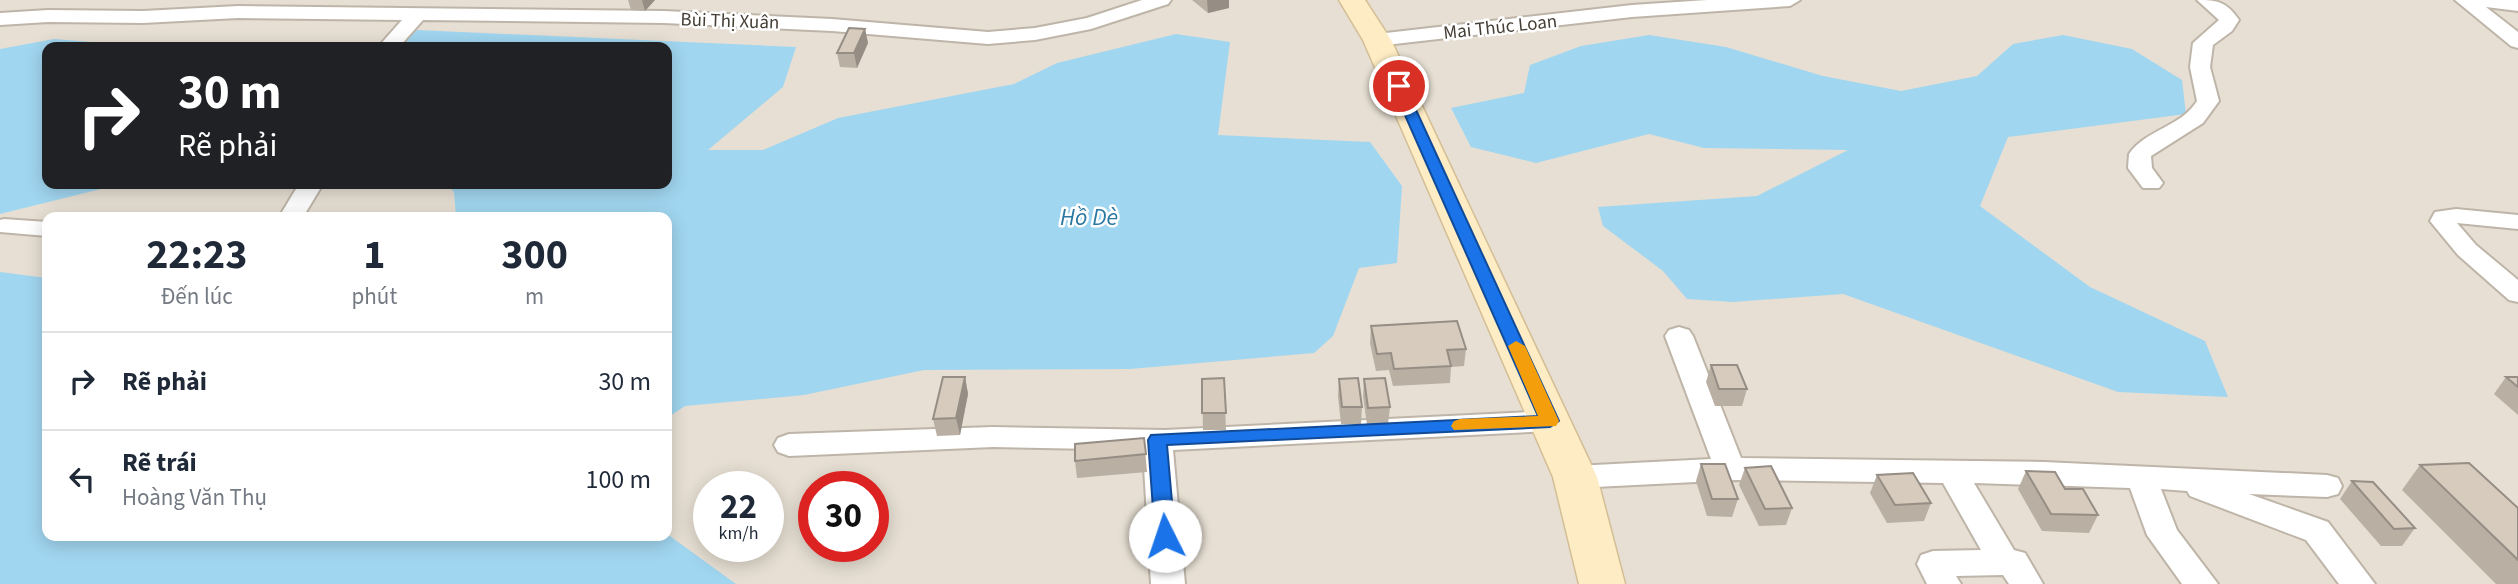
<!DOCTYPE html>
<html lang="vi">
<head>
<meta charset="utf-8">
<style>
  body { margin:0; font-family:"Source Sans 3",sans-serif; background:#f6f6f7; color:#1f2937; height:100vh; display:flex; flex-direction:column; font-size:26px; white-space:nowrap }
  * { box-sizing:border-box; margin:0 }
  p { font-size:23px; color:#747a83 }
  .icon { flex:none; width:38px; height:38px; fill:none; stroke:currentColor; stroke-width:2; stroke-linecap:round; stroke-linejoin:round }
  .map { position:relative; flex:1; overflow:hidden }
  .side { position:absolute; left:42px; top:212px; width:630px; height:329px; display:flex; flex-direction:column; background:#fff; border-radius:14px; box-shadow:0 4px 18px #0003 }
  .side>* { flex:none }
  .banner { position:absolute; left:42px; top:42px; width:630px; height:147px; border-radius:14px; box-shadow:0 4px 18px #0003; background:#202124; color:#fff; overflow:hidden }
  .speed { position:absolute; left:693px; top:471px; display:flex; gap:14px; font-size:35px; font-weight:700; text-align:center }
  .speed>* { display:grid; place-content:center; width:91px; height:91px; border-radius:50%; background:#fff; box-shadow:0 4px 18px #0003; line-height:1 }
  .speed small { font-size:18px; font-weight:400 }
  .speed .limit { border:10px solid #d22; background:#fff; color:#111 }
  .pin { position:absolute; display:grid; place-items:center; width:60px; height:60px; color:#fff; margin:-30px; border:4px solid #fff; border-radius:50%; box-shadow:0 2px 7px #0007 }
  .me { position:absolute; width:77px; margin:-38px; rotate:356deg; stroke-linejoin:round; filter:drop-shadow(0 0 5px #0008) }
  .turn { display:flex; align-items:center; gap:24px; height:147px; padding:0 21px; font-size:32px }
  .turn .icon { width:91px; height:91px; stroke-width:2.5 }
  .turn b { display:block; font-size:49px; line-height:60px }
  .eta { display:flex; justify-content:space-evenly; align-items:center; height:119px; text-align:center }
  .eta b { font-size:42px; font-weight:700; line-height:49px }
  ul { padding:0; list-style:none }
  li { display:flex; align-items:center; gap:21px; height:98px; padding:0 21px; border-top:2px solid #e0e1e3 }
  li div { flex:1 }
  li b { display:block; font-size:26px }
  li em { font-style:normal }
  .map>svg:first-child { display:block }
  .residential { fill:#e7dfd3; fill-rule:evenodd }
  .water { fill:#a1d6f0 }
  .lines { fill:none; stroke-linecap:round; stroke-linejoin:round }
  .street-casing { stroke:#beb5a8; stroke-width:4 }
  .secondary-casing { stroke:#d3be95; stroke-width:3 }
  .street { fill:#fff; fill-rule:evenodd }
  .secondary { fill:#feecc4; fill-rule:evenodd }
  .wall { fill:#b9afa3 }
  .shaded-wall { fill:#968e85 }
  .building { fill:#d7cbbe; stroke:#968e85; stroke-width:2 }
  .route { fill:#1a73e8; stroke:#114b97; stroke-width:2 }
  .slow { fill:#f59e0b }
  .labels { text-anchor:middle; stroke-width:5; stroke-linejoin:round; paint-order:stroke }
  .far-street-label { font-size:19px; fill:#453e35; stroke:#fff }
  .water-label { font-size:24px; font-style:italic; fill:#2b78a1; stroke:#fff }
</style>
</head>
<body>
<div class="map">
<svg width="2518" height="584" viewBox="0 0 2518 584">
  <rect width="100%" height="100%" fill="#f3eee5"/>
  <path class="residential" d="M 0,0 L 2518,0 L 2518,584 L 0,584 ZM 47,47 L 667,47 L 667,184 L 47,184 ZM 47,217 L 667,217 L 667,536 L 47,536 ZM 709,486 L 768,486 L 768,546 L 709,546 ZM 814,486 L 873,486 L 873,546 L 814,546 Z"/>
  <g class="water">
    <polygon points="417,30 796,47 783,87 708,150 763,150 838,118 1014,84 1057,63 1176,34 1230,42 1218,135 1370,142 1402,186 1397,263 1359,268 1333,336 1314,353 1130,369 924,370 804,395 685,406 667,418 667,217 456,217 454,192 447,184 667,184 667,47 398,47"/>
    <polygon points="1649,35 1726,47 1823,76 1901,91 1977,76 2013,44 2063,35 2132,49 2182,80 2186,114 2008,137 1980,206 2090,287 2205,341 2228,397 2118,392 1843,294 1733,302 1687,299 1663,271 1603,226 1598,207 1757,196 1848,150 1704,148 1649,134 1536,163 1471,147 1451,108 1524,93 1530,65 1581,46"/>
    <polygon points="54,39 105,43 103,47 47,47 47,184 121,184 0,214 0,49"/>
    <polygon points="0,272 47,278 47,536 667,534 736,584 0,584"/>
  </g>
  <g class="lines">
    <g class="street-casing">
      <g id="street">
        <polygon points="1142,0 1171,0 1168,4 1091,29 1035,40 988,44 832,31 664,23 423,20 399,47 378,47 402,20 238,18 143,23 48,22 0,25 0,13 48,10 143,11 238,6 664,11 832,19 988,32 1035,28 1087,18"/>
        <polygon points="1707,0 1800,0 1790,6 1632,17 1377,46 1370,44 1367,40 1370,36 1377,34 1632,5"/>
        <path d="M 2197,0 C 2218,0 2227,2 2239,20 L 2232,31 L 2213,45 L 2210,67 L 2219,101 L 2203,123 L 2151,156 L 2152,168 L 2163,183 L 2159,188 L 2143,188 L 2128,168 L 2129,154 C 2145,130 2181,127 2197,101 L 2190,67 L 2193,43 L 2219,20 Z"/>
        <polygon points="2455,0 2518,0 2518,11 2486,7 2518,32 2518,48 2511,46"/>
        <polygon points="299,184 323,184 303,217 279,217"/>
        <polygon points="2456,209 2518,215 2518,229 2457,223 2476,245 2518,280 2518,302 2509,300 2458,255 2430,221 2435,212"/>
        <polygon points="4,219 47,222 47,236 0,232 0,220"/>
        <polygon points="1679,327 1689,330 1693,336 1741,458 2044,462 2327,475 2338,478 2342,486 2338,494 2327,497 2249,494 2328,522 2375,584 2339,584 2306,540 2190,496 2187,491 2161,489 2177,530 2218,584 2182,584 2147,535 2130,488 1974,483 2014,550 2025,553 2043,584 2009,584 2003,575 1956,576 1961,584 1927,584 1917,564 1921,555 1933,551 1981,550 1943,483 1736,480 1575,488 1564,485 1560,477 1564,469 1575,466 1711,459 1665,336 1669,330"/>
        <polygon points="1550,411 1560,414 1565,421 1560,428 1550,431 1173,450 1185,584 1151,584 1143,450 993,447 789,456 778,452 774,445 778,438 789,434 993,427 1165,430"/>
      </g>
    </g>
    <g class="secondary-casing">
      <polygon id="secondary" points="1339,0 1365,0 1391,40 1597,477 1625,584 1579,584 1553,477 1363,40"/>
    </g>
    <use href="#street" class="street"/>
    <use href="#secondary" class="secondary"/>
  </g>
  <g class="wall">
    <polygon points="628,0 655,0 645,11 631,10"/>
    <polygon points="1192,0 1229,0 1229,8 1208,13"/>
    <polygon points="865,29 868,43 857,68 840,67 837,53"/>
    <polygon points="1371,326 1466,349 1464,366 1451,367 1450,383 1393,386 1389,370 1376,371 1370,343"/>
    <polygon points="1711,365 1747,389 1742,406 1715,406 1706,382"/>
    <polygon points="965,377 968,394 960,435 937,436 933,419"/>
    <polygon points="2506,377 2518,377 2518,415 2494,394"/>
    <polygon points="1224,378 1226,430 1203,430 1202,379"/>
    <polygon points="1339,379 1362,407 1361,424 1341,424 1338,396"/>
    <polygon points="1364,379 1390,407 1388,424 1367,425 1363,396"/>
    <polygon points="1144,438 1147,472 1077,478 1075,461"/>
    <polygon points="1701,464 1738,499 1732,517 1707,516 1696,481"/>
    <polygon points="2420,465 2518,508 2518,584 2496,584 2402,490"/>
    <polygon points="1745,468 1792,508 1786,525 1759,526 1739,485"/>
    <polygon points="2026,471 2065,489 2098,515 2089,533 2042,531 2018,489"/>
    <polygon points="1877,475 1931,503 1924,521 1887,523 1870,493"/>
    <polygon points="2352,481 2415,528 2402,546 2381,546 2340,499"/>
  </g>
  <g class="shaded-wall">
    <polygon points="642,0 655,0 645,11"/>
    <polygon points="1207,0 1229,0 1229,8 1208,13"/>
    <polygon points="865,29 868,43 857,68 854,53"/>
    <polygon points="965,377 968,394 960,435 956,418"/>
  </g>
  <g class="building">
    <polygon points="849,28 865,29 854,53 837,53"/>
    <polygon points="1457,321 1466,349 1447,350 1451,366 1394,369 1391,353 1377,354 1371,326"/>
    <polygon points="1711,365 1737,365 1747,389 1719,389"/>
    <polygon points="943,377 965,377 956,418 933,419"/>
    <polygon points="2506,377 2518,377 2518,387"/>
    <polygon points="1224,378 1226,413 1202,413 1202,379"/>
    <polygon points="1358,378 1362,407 1342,407 1339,379"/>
    <polygon points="1385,378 1390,407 1368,408 1364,379"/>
    <polygon points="1144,438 1146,454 1075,461 1075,444"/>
    <polygon points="2469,463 2518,508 2518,560 2420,465"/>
    <polygon points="1701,464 1725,464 1738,499 1712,499"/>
    <polygon points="1771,466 1792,508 1765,509 1745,468"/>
    <polygon points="2026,471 2055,472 2065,489 2083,489 2098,515 2051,514"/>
    <polygon points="1913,473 1931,503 1895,505 1877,475"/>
    <polygon points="2352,481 2373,482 2415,528 2394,529"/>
  </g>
  <polygon class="route" points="1399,82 1405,86 1559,421 1550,427 1167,445 1175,536 1172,541 1165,543 1158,541 1155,536 1148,440 1151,435 1538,416 1392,86"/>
  <polygon class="slow" points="1516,341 1525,346 1559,421 1556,426 1454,430 1451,426 1454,421 1460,419 1538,416 1508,346"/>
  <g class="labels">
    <g class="far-street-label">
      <text transform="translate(730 20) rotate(2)" y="7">Bùi Thị Xuân</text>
      <text transform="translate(1500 26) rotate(-6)" y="7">Mai Thúc Loan</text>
    </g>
    <g class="water-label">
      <text x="1089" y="225">Hồ Dè</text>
    </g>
  </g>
</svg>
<div class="speed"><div>22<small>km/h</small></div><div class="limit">30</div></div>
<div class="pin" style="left:1399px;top:86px;background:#d93025"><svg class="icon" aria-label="arrive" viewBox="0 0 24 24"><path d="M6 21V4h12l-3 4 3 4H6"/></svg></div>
<svg class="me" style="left:1165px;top:536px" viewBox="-20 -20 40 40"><circle r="19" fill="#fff"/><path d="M0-13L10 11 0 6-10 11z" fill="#1a73e8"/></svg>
<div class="banner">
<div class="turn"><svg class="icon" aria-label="right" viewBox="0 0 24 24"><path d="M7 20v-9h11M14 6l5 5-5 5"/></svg><div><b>30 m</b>Rẽ phải</div></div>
</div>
<section class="side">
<div class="eta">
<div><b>22:23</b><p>Đến lúc</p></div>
<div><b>1</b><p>phút</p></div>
<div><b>300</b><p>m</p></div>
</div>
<ul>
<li><svg class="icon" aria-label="right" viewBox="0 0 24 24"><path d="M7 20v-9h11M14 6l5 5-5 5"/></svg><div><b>Rẽ phải</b></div><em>30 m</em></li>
<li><svg class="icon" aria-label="left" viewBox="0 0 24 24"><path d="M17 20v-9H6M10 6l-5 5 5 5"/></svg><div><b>Rẽ trái</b><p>Hoàng Văn Thụ</p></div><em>100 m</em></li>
</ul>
</section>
</div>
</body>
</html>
